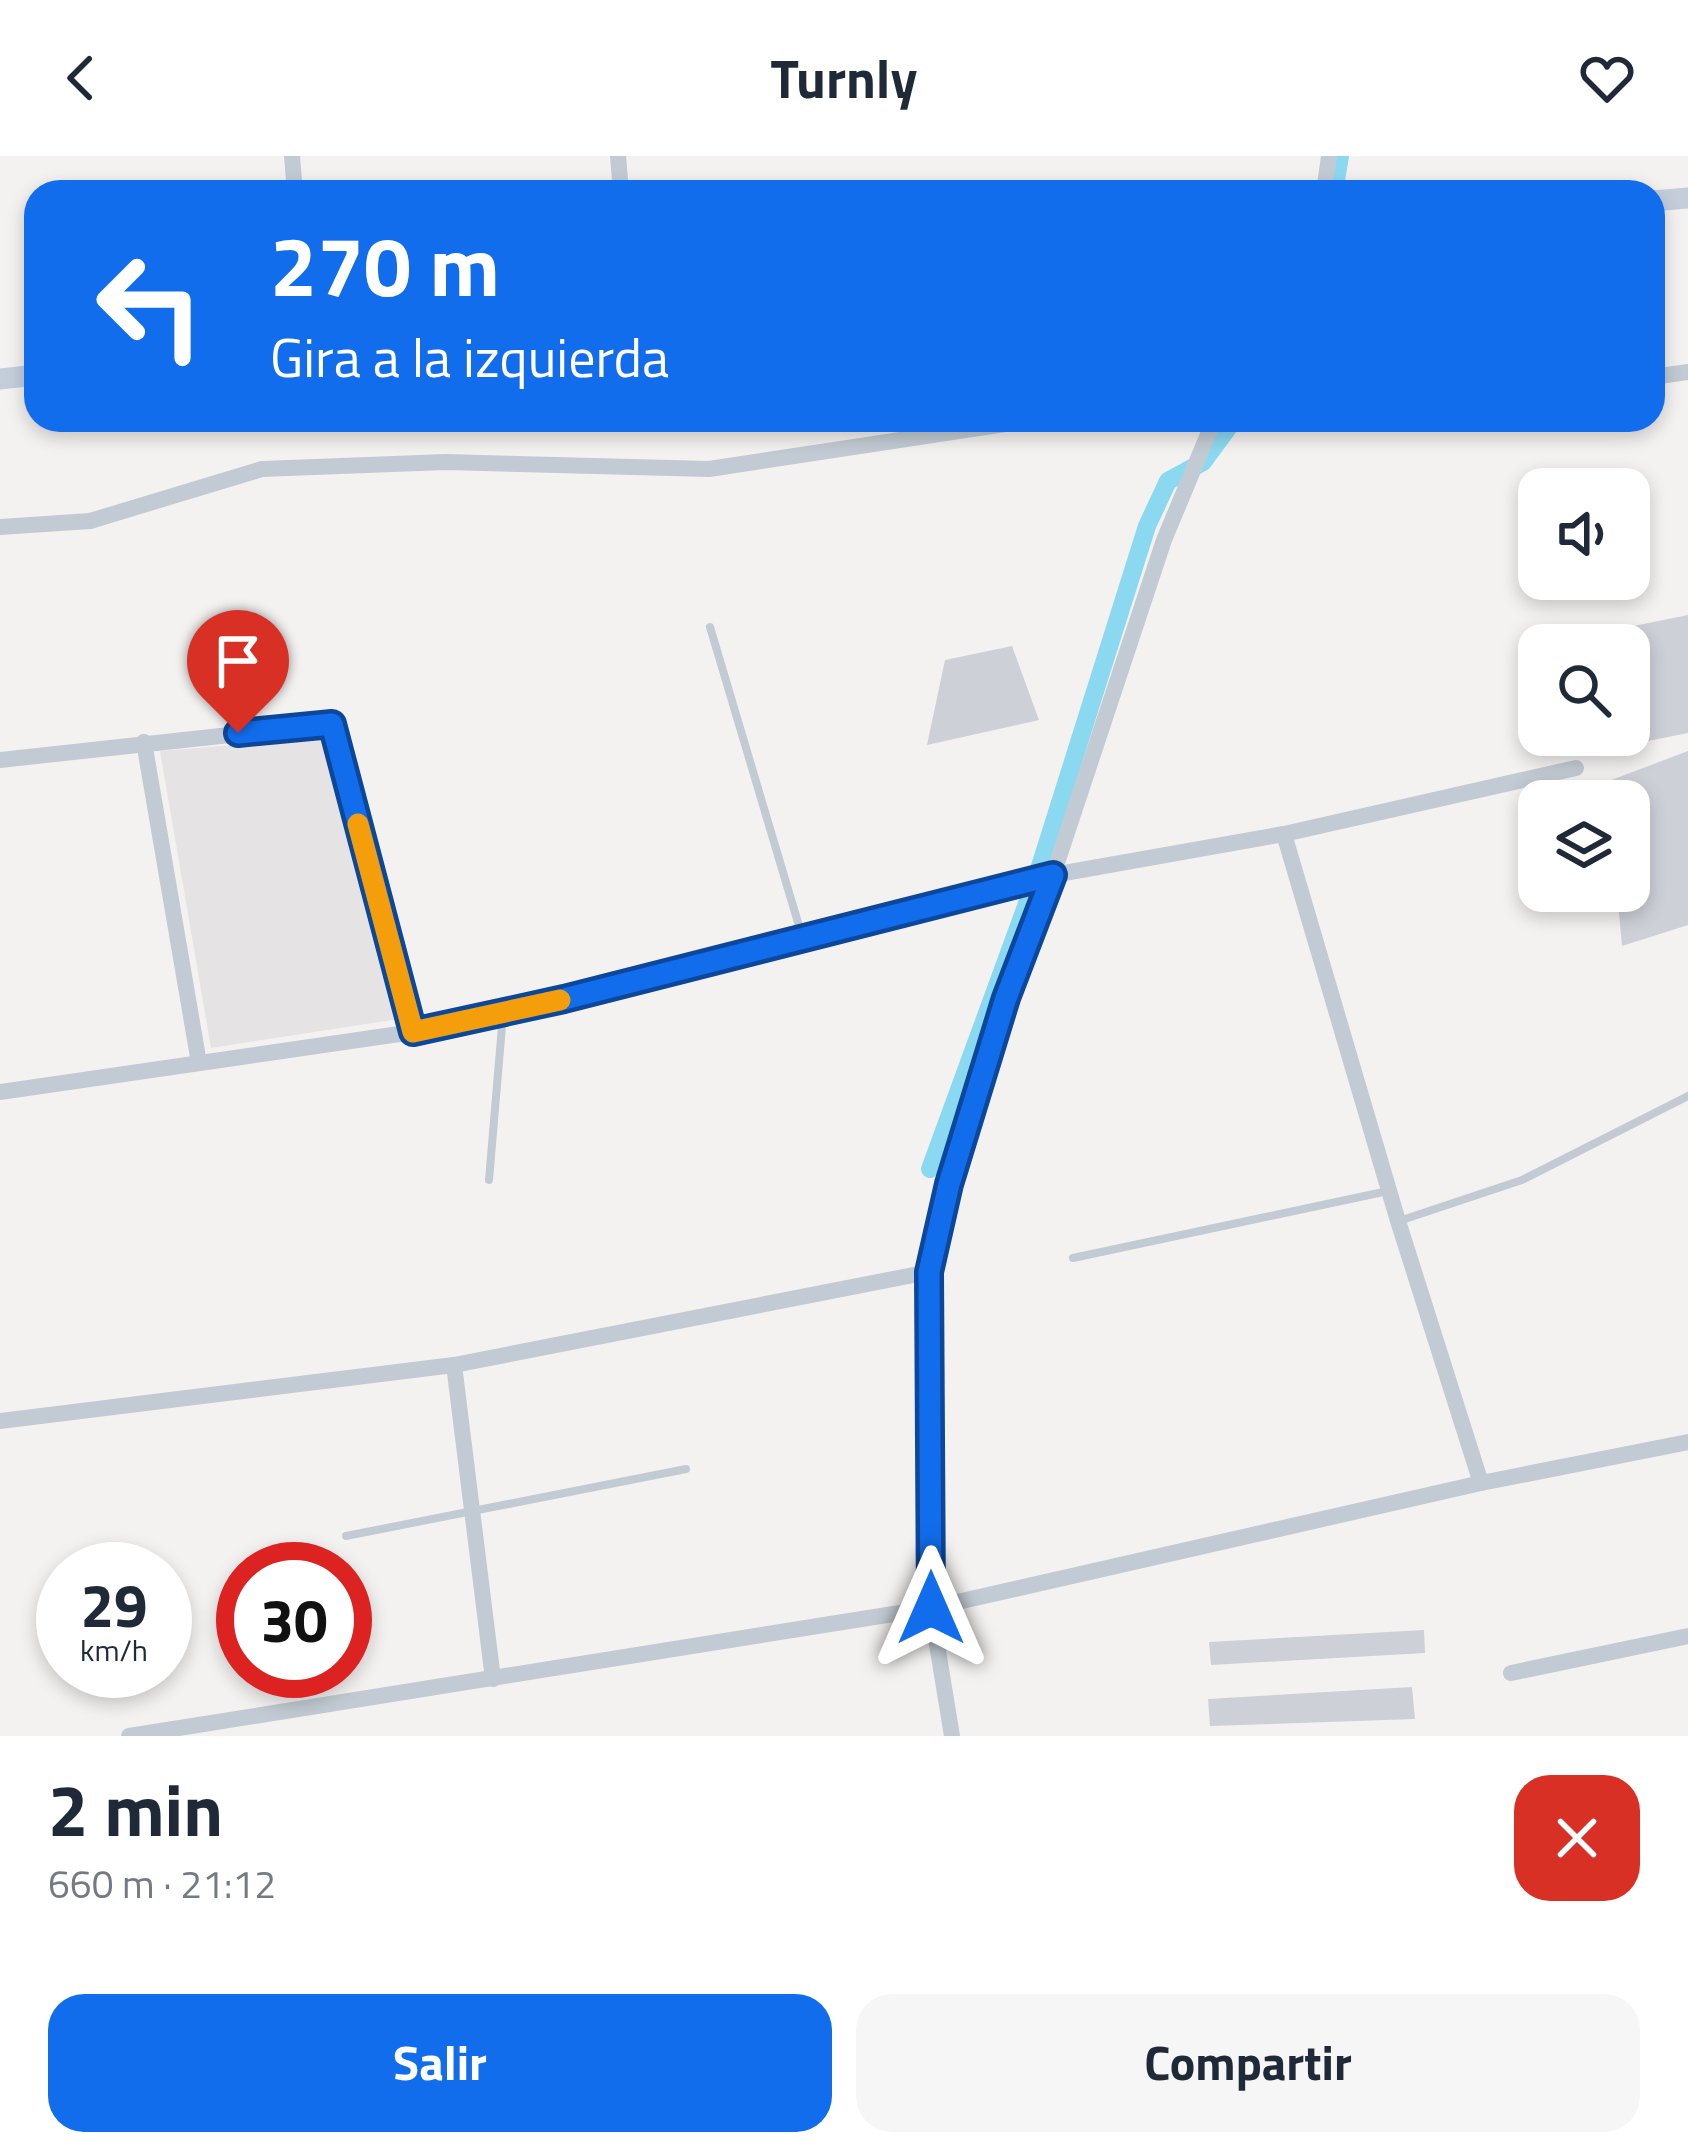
<!DOCTYPE html>
<html lang="es">
<head>
<meta charset="utf-8">
<style>
  body { margin:0; font-family:"Titillium Web",sans-serif; background:#f6f6f7; color:#1f2937; height:100vh; display:flex; flex-direction:column; font-size:45px; white-space:nowrap }
  * { box-sizing:border-box; margin:0 }
  p { font-size:39px; color:#747a83 }
  .icon { flex:none; width:66px; height:66px; fill:none; stroke:currentColor; stroke-width:2; stroke-linecap:round; stroke-linejoin:round }
  .map { position:relative; height:1580px; overflow:hidden }
  .panel { display:flex; flex-direction:column; background:#fff; flex:1 }
  .panel>* { flex:none }
  .hud { position:absolute; left:24px; top:24px; width:1641px; height:252px; border-radius:36px; box-shadow:0 6px 18px #0003; background:#126ded; color:#fff; overflow:hidden }
  .fabs { position:absolute; left:1518px; top:312px; display:grid; gap:24px }
  .fabs a { display:grid; place-items:center; width:132px; height:132px; border-radius:24px; background:#fff; box-shadow:0 6px 18px #0003; font-size:60px }
  .speed { position:absolute; left:36px; top:1386px; display:flex; gap:24px; font-size:60px; font-weight:700; text-align:center }
  .speed>* { display:grid; place-content:center; width:156px; height:156px; border-radius:50%; background:#fff; box-shadow:0 6px 18px #0003; line-height:1 }
  .speed small { font-size:30px; font-weight:400 }
  .speed .limit { border:18px solid #d22; background:#fff; color:#111 }
  .pin { position:absolute; display:grid; place-items:center; width:102px; height:102px; color:#fff; margin:-123px -51px; border-radius:50% 50% 50% 0; rotate:-45deg; box-shadow:0 0 12px #0007 }
  .pin .icon { rotate:45deg }
  .me { position:absolute; width:132px; margin:-66px; rotate:0deg; stroke-linejoin:round; filter:drop-shadow(0 0 9px #0008) }
  .turn { display:flex; align-items:center; gap:42px; height:252px; padding:0 48px; font-size:54px }
  .turn .icon { width:156px; height:156px; stroke-width:2.5 }
  .turn b { display:block; font-size:84px; line-height:102px }
  .round { display:grid; place-items:center; flex:none; width:126px; height:126px; border-radius:36px; background:#f6f6f7 }
  .headline { display:flex; align-items:center; justify-content:space-between; height:204px; padding:0 48px }
  h1 { font-size:72px; font-weight:700; line-height:90px }
  .button { display:flex; gap:24px; margin-top:auto; padding:24px 48px }
  .button a { flex:1; height:138px; border-radius:36px; background:#126ded; color:#fff; font-size:48px; font-weight:700; line-height:138px; text-align:center }
  .button a+a { background:#f6f6f7; color:#1f2937 }
  header { display:flex; justify-content:space-between; align-items:center; height:156px; padding:0 48px; background:#fff; font-size:54px; font-weight:700 }
  .map>svg:first-child { display:block }
  .education { fill:#e5e3e3 }
  .lines { fill:none; stroke-linecap:round; stroke-linejoin:round }
  .canal { stroke:#8bd9f0; stroke-width:18 }
  .building { fill:#cdd0d7 }
  .lane { stroke:#c2cbd3; stroke-width:8 }
  .street { stroke:#c2cbd3; stroke-width:16 }
  .secondary { stroke:#c4cedb; stroke-width:21 }
  .route-casing { stroke:#0c479a; stroke-width:30 }
  .route { stroke:#126ded; stroke-width:21 }
  .slow { stroke:#f59e0b; stroke-width:21 }
</style>
</head>
<body>
<header><svg class="icon" aria-label="back" viewBox="0 0 24 24"><path d="M15 5l-7 7 7 7"/></svg>Turnly<svg class="icon" aria-label="heart" viewBox="0 0 24 24"><path d="M12 20l-8-8c-3-5 5-10 8-4 3-6 11-1 8 4z"/></svg></header>
<div class="map">
<svg width="1688" height="1580" viewBox="0 0 1688 1580">
  <rect width="100%" height="100%" fill="#f4f2f1"/>
  <polygon class="education" points="323,582 399,863 211,892 160,595"/>
  <g class="lines">
    <g class="canal">
      <polyline points="1334,36 1340,0"/>
      <polyline points="930,1013 1036,723 1147,370 1168,325 1203,306 1234,264"/>
    </g>
  </g>
  <g class="building">
    <polygon points="1688,459 1688,577 1588,597 1584,579 1629,579 1629,489 1569,489 1569,483"/>
    <polygon points="1012,490 1039,564 927,589 945,504"/>
    <polygon points="1688,595 1688,769 1622,790 1617,735 1629,735 1629,645 1608,645 1606,626"/>
    <polygon points="1424,1474 1425,1497 1211,1509 1209,1486"/>
    <polygon points="1412,1531 1415,1563 1210,1570 1208,1543"/>
  </g>
  <g class="lines">
    <g class="lane">
      <polyline points="710,471 802,780"/>
      <polyline points="489,1024 503,858"/>
      <polyline points="1399,1065 1522,1024 1688,940"/>
      <polyline points="1073,1102 1388,1035"/>
      <polyline points="346,1380 686,1313"/>
    </g>
    <g class="street">
      <polyline points="292,0 295,36"/>
      <polyline points="618,0 621,36"/>
      <polyline points="1324,36 1329,0"/>
      <polyline points="1653,221 1688,216"/>
      <polyline points="0,371 90,365 262,313 446,306 709,313 1032,264"/>
      <polyline points="144,586 199,907"/>
      <polyline points="0,604 331,568 413,876"/>
      <polyline points="1284,678 1398,1065 1481,1327"/>
      <polyline points="0,936 413,876 564,843 1053,719 1284,678 1576,612"/>
      <polyline points="454,1209 493,1523"/>
      <polyline points="0,1265 454,1209 929,1116"/>
      <polyline points="1511,1517 1688,1480"/>
      <polyline points="129,1580 931,1452 1481,1327 1688,1286"/>
      <polyline points="952,1580 931,1452 929,1116 949,1029 1005,842 1053,719 1164,384 1214,264"/>
    </g>
    <g class="secondary">
      <polyline points="1653,45 1688,42"/>
      <polyline points="0,223 36,219"/>
    </g>
  </g>
  <g class="lines">
    <g class="route-casing">
      <polyline id="route" points="238,577 332,568 413,876 564,843 1053,719 1006,842 949,1028 929,1116 931,1452"/>
    </g>
    <use href="#route" class="route"/>
    <polyline class="slow" points="358,668 413,876 560,844"/>
  </g>
</svg>
<div class="fabs">
<a><svg class="icon" aria-label="sound" viewBox="0 0 24 24"><path d="M4 9h4l5-4v14l-5-4H4zM17 9q2 3 0 6"/></svg></a>
<a><svg class="icon" aria-label="search" viewBox="0 0 24 24"><circle cx="10" cy="10" r="6"/><path d="M15 15l6 6"/></svg></a>
<a><svg class="icon" aria-label="layers" viewBox="0 0 24 24"><path d="M12 4l9 5-9 5-9-5zM3 14l9 5 9-5"/></svg></a>
</div>
<div class="speed"><div>29<small>km/h</small></div><div class="limit">30</div></div>
<div class="pin" style="left:238px;top:577px;background:#d93025"><svg class="icon" aria-label="arrive" viewBox="0 0 24 24"><path d="M6 21V4h12l-3 4 3 4H6"/></svg></div>
<svg class="me" style="left:931px;top:1452px" viewBox="-20 -20 40 40"><path d="M0-17L14 15 0 8-14 15z" fill="#126ded" stroke="#fff" stroke-width="4"/></svg>
<div class="hud">
<div class="turn"><svg class="icon" aria-label="left" viewBox="0 0 24 24"><path d="M17 20v-9H6M10 6l-5 5 5 5"/></svg><div><b>270 m</b>Gira a la izquierda</div></div>
</div>
</div>
<section class="panel">
<div class="headline"><div><h1>2 min</h1><p>660 m · 21:12</p></div><a class="round" style="background:#d93025;color:#fff"><svg class="icon" aria-label="close" viewBox="0 0 24 24"><path d="M6 6l12 12M18 6L6 18"/></svg></a></div>
<div class="button"><a>Salir</a><a>Compartir</a></div>
</section>
</body>
</html>
